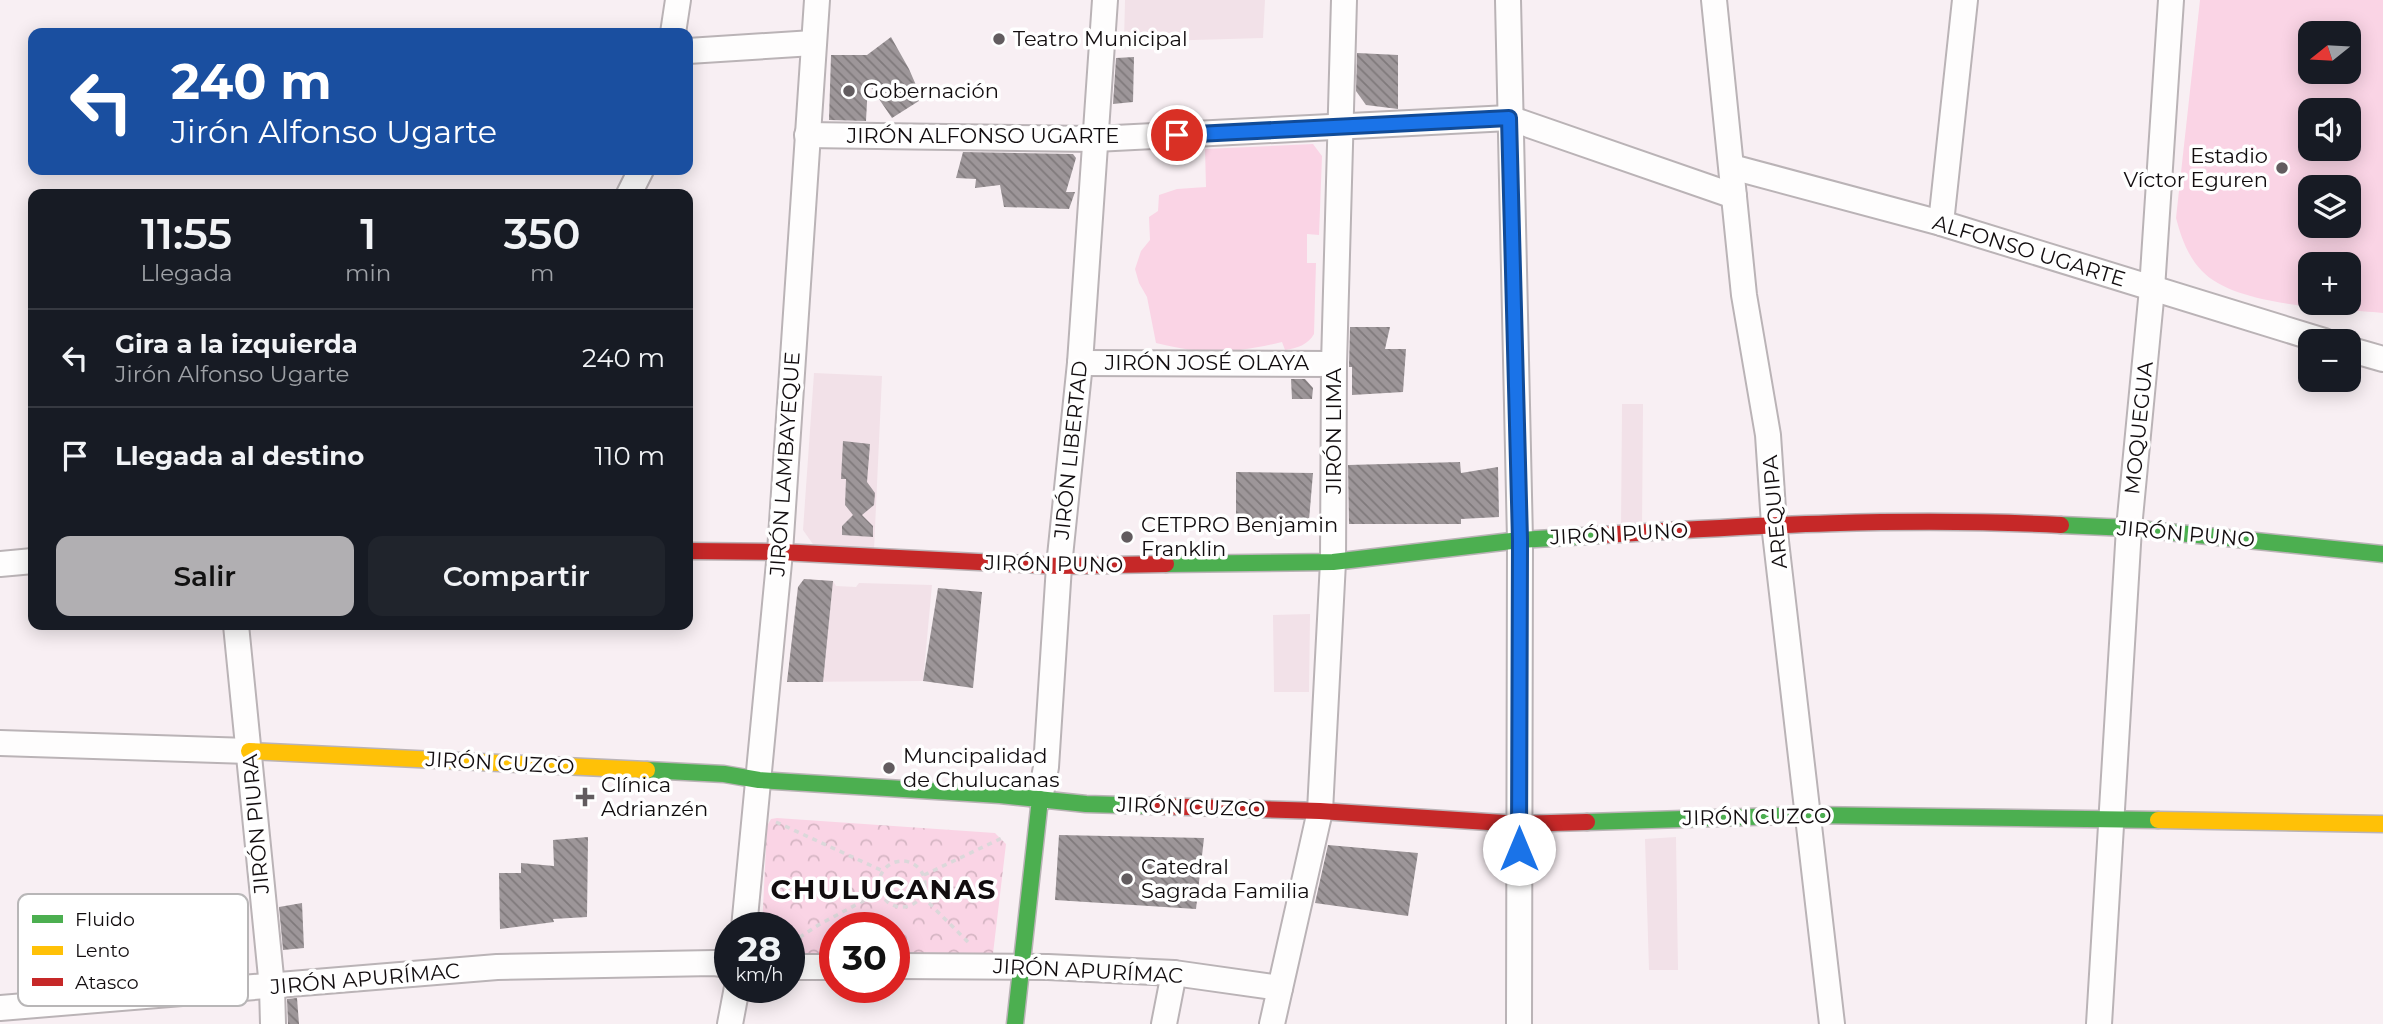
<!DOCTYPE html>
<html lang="es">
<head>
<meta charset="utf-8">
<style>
  body { margin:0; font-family:Montserrat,sans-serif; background:#20242c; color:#f1f3f6; height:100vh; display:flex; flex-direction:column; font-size:26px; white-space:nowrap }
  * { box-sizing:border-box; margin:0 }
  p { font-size:23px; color:#9ea1a6 }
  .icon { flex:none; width:38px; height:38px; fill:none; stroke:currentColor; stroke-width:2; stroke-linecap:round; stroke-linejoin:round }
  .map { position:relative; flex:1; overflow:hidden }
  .side { position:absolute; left:28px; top:189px; width:665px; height:441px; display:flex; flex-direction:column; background:#171b24; border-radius:14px; box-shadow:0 4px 18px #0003 }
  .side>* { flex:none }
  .top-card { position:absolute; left:28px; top:28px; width:665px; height:147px; border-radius:14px; box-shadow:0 4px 18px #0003; background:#1a4fa0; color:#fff; overflow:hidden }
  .needle { width:46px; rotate:252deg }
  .controls { position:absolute; left:2298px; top:21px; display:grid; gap:14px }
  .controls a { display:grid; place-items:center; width:63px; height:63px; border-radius:14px; background:#171b24; box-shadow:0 4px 18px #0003; font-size:35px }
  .speed { position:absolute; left:714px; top:912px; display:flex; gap:14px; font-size:35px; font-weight:700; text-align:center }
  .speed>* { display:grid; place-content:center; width:91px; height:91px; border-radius:50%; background:#171b24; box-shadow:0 4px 18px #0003; line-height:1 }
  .speed small { font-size:18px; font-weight:400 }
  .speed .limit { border:10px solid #d22; background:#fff; color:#111 }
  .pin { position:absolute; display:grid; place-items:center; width:60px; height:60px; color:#fff; margin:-30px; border:4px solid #fff; border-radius:50%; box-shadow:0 2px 7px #0007 }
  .me { position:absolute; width:77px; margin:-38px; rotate:0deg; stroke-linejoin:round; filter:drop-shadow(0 0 5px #0008) }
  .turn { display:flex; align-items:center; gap:24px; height:147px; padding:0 28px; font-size:32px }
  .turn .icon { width:91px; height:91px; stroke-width:2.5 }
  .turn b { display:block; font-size:49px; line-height:60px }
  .eta { display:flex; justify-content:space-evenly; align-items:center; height:119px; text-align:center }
  .eta b { font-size:42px; font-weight:600; line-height:49px }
  .action { display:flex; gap:14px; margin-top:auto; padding:14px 28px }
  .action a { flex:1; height:80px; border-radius:14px; background:#b1afb2; color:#111; font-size:28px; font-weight:600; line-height:80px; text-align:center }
  .action a+a { background:#20242c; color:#f1f3f6 }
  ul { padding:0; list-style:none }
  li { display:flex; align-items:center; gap:21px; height:98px; padding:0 28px; border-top:2px solid #363941 }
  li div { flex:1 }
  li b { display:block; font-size:26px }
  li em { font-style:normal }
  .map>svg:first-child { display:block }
  .built { fill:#f2e1e8 }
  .park { fill:url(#park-crowns) }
  .garden { fill:#fad4e5; fill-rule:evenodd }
  .building { fill:url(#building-back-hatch) }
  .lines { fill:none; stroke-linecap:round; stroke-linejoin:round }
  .street-casing { stroke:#bab3b6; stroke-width:28 }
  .fast-casing { stroke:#bab3b6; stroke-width:19 }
  .slow-casing { stroke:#bab3b6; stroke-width:19 }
  .jam-casing { stroke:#bab3b6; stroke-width:19 }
  .path { stroke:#dbd8da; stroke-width:3.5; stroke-dasharray:5 5; stroke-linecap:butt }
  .street { stroke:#fefdfd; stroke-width:24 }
  .fast { stroke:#4caf50; stroke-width:16 }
  .slow { stroke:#ffc107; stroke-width:16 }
  .jam { stroke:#c62828; stroke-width:16 }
  .route-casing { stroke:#114b97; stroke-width:18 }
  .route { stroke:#1a73e8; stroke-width:12 }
  .poi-dot { fill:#625c5f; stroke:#fff; stroke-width:2.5 }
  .labels { text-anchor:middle; stroke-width:7; stroke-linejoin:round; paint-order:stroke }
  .poi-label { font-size:21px; fill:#120d0f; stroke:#fff; text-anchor:start }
  .street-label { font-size:21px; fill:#120d0f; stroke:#fff }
  .district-label { font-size:28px; font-weight:bold; letter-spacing:2px; fill:#120d0f; stroke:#fff }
  .key { fill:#fff; stroke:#b8b6b7; stroke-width:2 }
  .key-label { font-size:19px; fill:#120d0f }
</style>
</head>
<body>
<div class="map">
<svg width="2383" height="1024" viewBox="0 0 2383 1024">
  <defs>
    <pattern id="park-crowns" width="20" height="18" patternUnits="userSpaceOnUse" patternTransform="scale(1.75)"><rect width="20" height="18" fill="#fad4e5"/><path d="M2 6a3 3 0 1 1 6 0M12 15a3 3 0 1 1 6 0" fill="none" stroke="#d5b5c3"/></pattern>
    <pattern id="building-back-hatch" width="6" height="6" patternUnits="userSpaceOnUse" patternTransform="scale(1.75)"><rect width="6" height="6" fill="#9d9699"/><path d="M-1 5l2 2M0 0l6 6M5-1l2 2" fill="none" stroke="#7f797b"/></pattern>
  </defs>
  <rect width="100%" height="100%" fill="#f8eff3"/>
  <g class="built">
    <polygon points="1125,0 1265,0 1263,38 1124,42"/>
    <polygon points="814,373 882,376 874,550 815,547 803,530"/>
    <polygon points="1622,404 1643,404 1642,533 1621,533"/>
    <polygon points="804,579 833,581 836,586 856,587 859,583 932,585 923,681 787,682 798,587"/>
    <polygon points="1310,614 1309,692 1274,692 1273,615"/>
    <polygon points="1676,837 1678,970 1649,970 1645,839"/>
  </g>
  <polygon class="park" points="777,818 995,833 1006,844 992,962 894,966 894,928 835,928 835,965 789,964 789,928 762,928 767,826 771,819"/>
  <g class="garden">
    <path d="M 2200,0 L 2383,0 L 2383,313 C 2334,308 2236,307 2202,271 C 2188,257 2181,237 2176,218 ZM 2310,33 L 2348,33 L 2348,72 L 2310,72 ZM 2310,110 L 2348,110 L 2348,149 L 2310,149 ZM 2310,187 L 2348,187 L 2348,226 L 2310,226 ZM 2310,264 L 2348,264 L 2348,303 L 2310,303 Z"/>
    <path d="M 1313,144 L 1322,156 L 1319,235 L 1307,234 L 1307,263 L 1316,263 L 1314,334 C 1308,345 1297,348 1285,350 L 1282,342 C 1232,354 1206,355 1156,343 L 1147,297 L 1139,283 L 1135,269 L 1141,251 L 1150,240 L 1149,217 L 1158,211 L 1159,195 L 1177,189 L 1206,187 L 1205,149 Z"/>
  </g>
  <g class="building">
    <polygon points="891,37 909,69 922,99 892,118 868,83 866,121 829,120 831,55 867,55"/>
    <polygon points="1357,53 1398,55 1398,109 1366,105 1356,91"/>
    <polygon points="1134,57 1133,102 1113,104 1116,58"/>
    <polygon points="963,152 1073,154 1076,158 1066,192 1075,192 1069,209 1004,207 1000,185 975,188 976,179 956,178"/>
    <polygon points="1350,327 1390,327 1385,349 1406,349 1403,392 1352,395 1352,367 1349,367"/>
    <polygon points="1291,379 1305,379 1313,388 1312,399 1292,399"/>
    <polygon points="843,441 870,444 867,482 875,493 874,505 862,515 873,526 873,537 842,535 842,526 853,515 845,505 846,479 841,479"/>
    <polygon points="1460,462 1461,473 1498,467 1499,517 1461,519 1461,524 1349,524 1348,465"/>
    <polygon points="1236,472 1313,473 1308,532 1236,533"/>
    <polygon points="804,579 833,581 823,682 787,682 798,587"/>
    <polygon points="938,588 982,592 973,688 923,681"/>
    <polygon points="1059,835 1204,838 1196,909 1055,900"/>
    <polygon points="588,837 587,917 553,919 554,922 500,929 499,873 521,873 521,863 554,866 553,840"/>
    <polygon points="1328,845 1418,853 1408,916 1315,903"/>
    <polygon points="302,903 304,948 283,950 279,907"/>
    <polygon points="297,998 299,1024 288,1024 287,999"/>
  </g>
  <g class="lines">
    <g class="street-casing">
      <g id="street">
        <polyline points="1508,0 1520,540 1519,1024"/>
        <polyline points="1714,0 1744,295 1768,435 1774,524 1832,1024"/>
        <polyline points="673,33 678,0"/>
        <polyline points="688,51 813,43"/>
        <polyline points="807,135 1095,139 1509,118 1734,196"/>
        <polyline points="1732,167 1941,223 2324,341"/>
        <polyline points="629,194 641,170"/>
        <polyline points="1941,223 1965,0"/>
        <polyline points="2348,349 2383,359"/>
        <polyline points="1080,363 1334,364"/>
        <polyline points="0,564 33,561"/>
        <polyline points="236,625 272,987 273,1024"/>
        <polyline points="0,743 249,751"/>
        <polyline points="1040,799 1046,767 1059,566 1080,363 1105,0"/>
        <polyline points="744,928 780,552 817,0"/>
        <polyline points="894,966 1048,967 1174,973 1280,988"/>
        <polyline points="789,967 835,967"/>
        <polyline points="0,1008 497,967 714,963 730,965"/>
        <polyline points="730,1024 737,987"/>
        <polyline points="1164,1024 1174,973"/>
        <polyline points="1272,1024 1320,811 1333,562 1334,364 1344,0"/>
        <polyline points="2099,1024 2129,528 2152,289 2171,0"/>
      </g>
    </g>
    <g class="fast-casing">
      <g id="fast">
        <polyline points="2061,525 2129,528 2383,554"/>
        <polyline points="1166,564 1333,562 1520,540 1602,535"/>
        <polyline points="647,770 724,774 759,780 1000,795 1086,804 1155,806"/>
        <polyline points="1587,822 1809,815 2158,820"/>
        <polyline points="1015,1024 1040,799"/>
      </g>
    </g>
    <g class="slow-casing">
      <g id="slow">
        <polyline points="249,751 647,770"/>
        <polyline points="2158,820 2383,824"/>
      </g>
    </g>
    <g class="jam-casing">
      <g id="jam">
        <path d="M 1602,535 C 1756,525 1907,517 2061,525"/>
        <polyline points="688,551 780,552 1059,566 1166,564"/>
        <polyline points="1155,806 1320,811 1519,824 1587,822"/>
      </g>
    </g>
    <g class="path">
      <polyline points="776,822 883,871"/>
      <circle cx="902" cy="884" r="23"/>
      <polyline points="924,875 1002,838"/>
      <polyline points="922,896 970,944"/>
      <polyline points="791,943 820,924 880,892"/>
    </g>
    <use href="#street" class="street"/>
    <use href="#fast" class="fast"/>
    <use href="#slow" class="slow"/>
    <use href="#jam" class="jam"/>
  </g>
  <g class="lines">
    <g class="route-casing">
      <polyline id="route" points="1177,135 1509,118 1520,540 1519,849"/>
    </g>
    <use href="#route" class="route"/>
  </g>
  <g class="poi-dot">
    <circle cx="999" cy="39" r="7"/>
    <circle cx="849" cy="91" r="7"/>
    <circle cx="2282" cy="168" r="7"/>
    <circle cx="1127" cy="537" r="7"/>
    <circle cx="889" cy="768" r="7"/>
    <path d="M581.5 786.5h7v7h7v7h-7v7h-7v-7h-7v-7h7z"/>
    <circle cx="1127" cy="879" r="7"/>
  </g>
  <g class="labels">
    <g class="poi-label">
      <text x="1013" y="46">Teatro Municipal</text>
      <text x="863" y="98">Gobernación</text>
      <text x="2268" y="163" text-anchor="end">Estadio<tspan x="2268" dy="24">Víctor Eguren</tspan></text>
      <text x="1141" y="532">CETPRO Benjamin<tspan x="1141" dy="24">Franklin</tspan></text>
      <text x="903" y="763">Muncipalidad<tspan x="903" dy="24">de Chulucanas</tspan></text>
      <text x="601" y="792">Clínica<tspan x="601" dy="24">Adrianzén</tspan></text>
      <text x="1141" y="874">Catedral<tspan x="1141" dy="24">Sagrada Familia</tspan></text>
    </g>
    <g class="street-label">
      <text x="983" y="143">JIRÓN ALFONSO UGARTE</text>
      <text transform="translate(2029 251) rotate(17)" y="7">ALFONSO UGARTE</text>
      <text x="1207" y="370">JIRÓN JOSÉ OLAYA</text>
      <text transform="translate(2139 428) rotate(-84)" y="7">MOQUEGUA</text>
      <text transform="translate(1334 431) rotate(-90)" y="7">JIRÓN LIMA</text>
      <text transform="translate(1071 450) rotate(-84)" y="7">JIRÓN LIBERTAD</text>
      <text transform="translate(785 464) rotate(-86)" y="7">JIRÓN LAMBAYEQUE</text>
      <text transform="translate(1775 512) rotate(-95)" y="7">AREQUIPA</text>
      <text transform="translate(1619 534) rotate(-3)" y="7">JIRÓN PUNO</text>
      <text transform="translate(2186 534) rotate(5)" y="7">JIRÓN PUNO</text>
      <text transform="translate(1054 564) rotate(1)" y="7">JIRÓN PUNO</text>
      <text transform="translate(500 763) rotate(3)" y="7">JIRÓN CUZCO</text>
      <text transform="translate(1191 807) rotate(2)" y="7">JIRÓN CUZCO</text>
      <text transform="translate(1757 817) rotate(-1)" y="7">JIRÓN CUZCO</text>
      <text transform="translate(256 824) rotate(-95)" y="7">JIRÓN PIURA</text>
      <text transform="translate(1088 971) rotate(3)" y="7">JIRÓN APURÍMAC</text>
      <text transform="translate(365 979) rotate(-5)" y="7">JIRÓN APURÍMAC</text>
    </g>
    <g class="district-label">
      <text x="884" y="899">CHULUCANAS</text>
    </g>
  </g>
  <rect x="18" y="894" width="230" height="112" rx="10" class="key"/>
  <rect x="32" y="915" width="31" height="8" fill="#4caf50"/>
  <rect x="32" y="946" width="31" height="9" fill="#ffc107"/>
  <rect x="32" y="978" width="31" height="8" fill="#c62828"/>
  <g class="key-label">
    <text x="75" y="926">Fluido</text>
    <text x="75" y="957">Lento</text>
    <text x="75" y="989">Atasco</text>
  </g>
</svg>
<div class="controls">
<a><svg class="needle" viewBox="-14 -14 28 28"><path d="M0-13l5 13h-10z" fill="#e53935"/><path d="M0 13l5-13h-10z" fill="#9ea1a6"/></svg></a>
<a><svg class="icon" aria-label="sound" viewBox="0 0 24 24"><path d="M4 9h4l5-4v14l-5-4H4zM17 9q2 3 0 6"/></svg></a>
<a><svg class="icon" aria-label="layers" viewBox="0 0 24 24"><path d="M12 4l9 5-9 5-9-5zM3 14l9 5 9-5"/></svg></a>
<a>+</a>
<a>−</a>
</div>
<div class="speed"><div>28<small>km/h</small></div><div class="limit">30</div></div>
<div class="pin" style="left:1177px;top:135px;background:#d93025"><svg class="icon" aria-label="arrive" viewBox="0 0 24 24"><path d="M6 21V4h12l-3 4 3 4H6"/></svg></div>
<svg class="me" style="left:1519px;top:849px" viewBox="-20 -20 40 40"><circle r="19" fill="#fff"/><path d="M0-13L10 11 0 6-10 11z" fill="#1a73e8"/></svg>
<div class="top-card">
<div class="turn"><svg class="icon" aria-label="left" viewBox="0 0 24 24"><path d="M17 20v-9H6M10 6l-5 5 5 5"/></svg><div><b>240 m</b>Jirón Alfonso Ugarte</div></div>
</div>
<section class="side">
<div class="eta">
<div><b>11:55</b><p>Llegada</p></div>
<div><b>1</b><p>min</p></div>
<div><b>350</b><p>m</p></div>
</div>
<ul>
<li><svg class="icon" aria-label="left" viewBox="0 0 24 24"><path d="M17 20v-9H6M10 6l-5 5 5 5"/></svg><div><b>Gira a la izquierda</b><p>Jirón Alfonso Ugarte</p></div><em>240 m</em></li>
<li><svg class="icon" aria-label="arrive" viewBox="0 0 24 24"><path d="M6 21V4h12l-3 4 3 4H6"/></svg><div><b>Llegada al destino</b></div><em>110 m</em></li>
</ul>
<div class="action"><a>Salir</a><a>Compartir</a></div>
</section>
</div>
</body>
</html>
